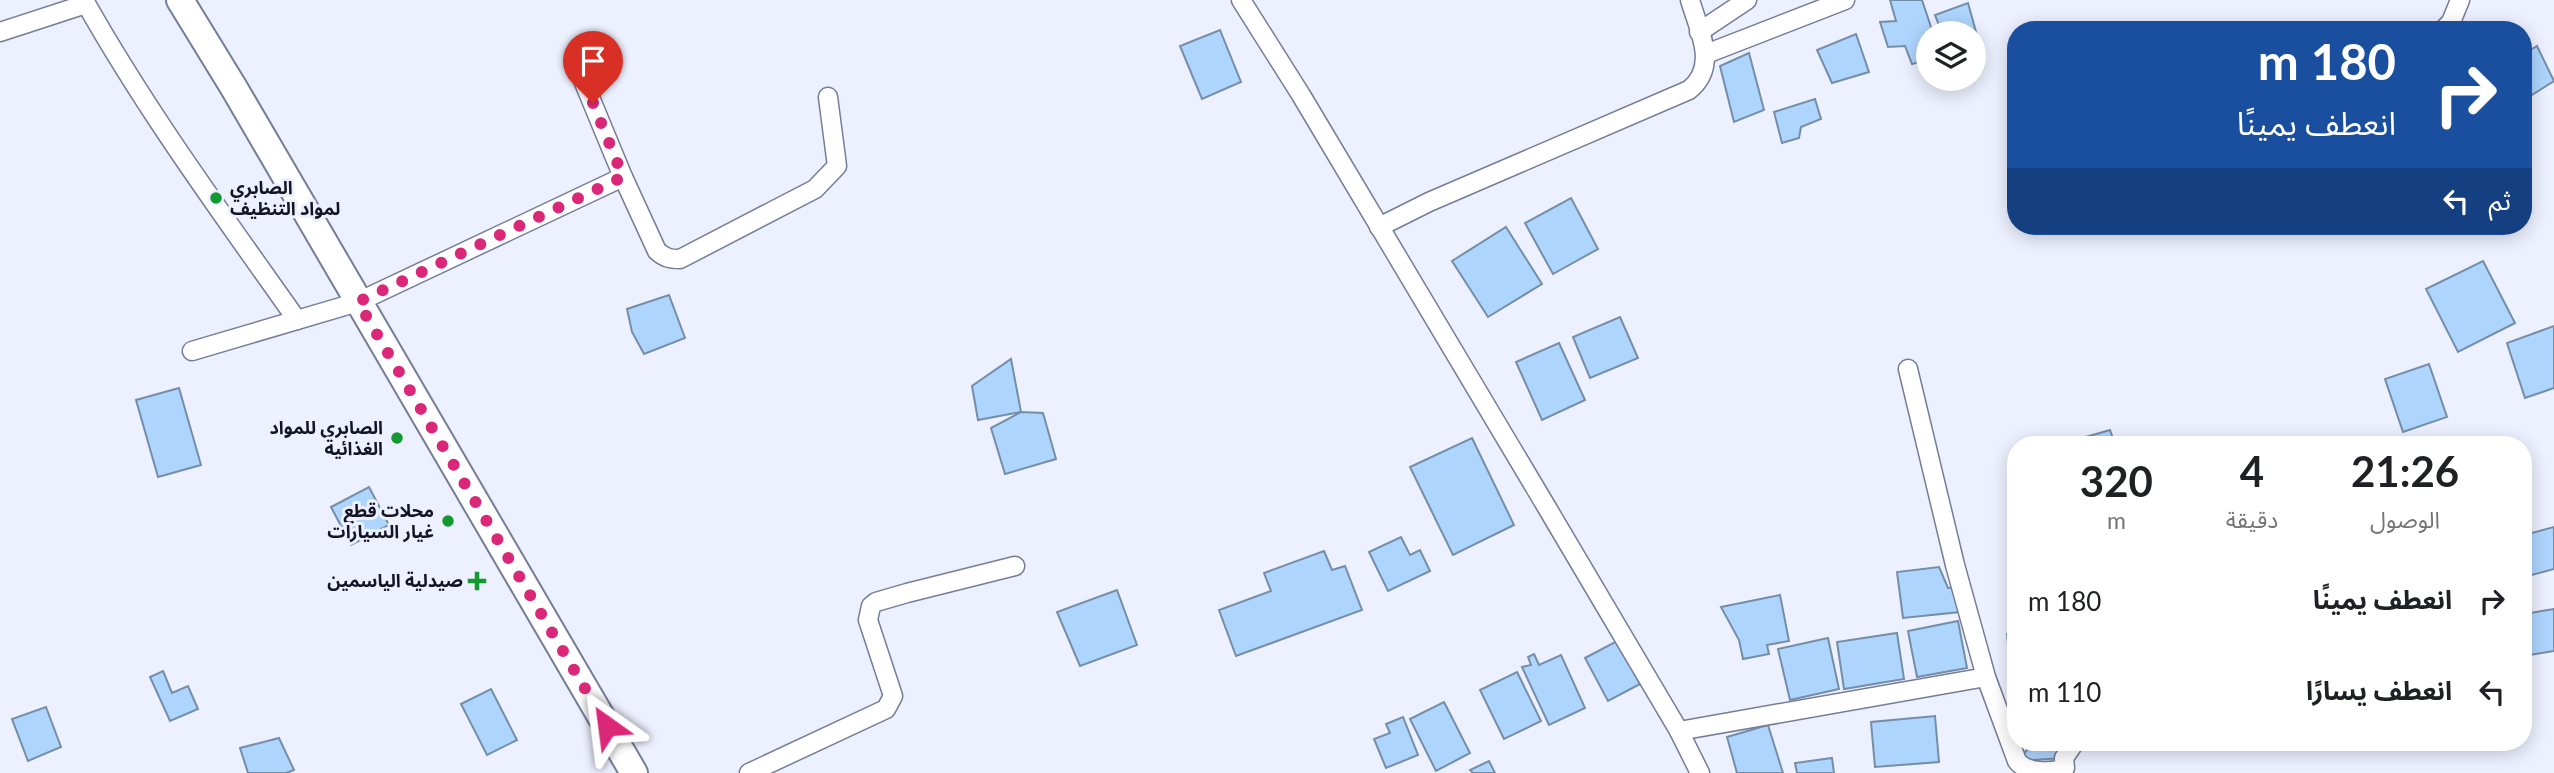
<!DOCTYPE html>
<html lang="ar">
<head>
<meta charset="utf-8">
<style>
  body { margin:0; font-family:Lato,"Noto Sans Arabic",sans-serif; background:#f6f6f6; color:#202124; direction:rtl; height:100vh; display:flex; flex-direction:column; font-size:26px; white-space:nowrap }
  * { box-sizing:border-box; margin:0 }
  p { font-size:23px; color:#757577 }
  .icon { flex:none; width:38px; height:38px; fill:none; stroke:currentColor; stroke-width:2; stroke-linecap:round; stroke-linejoin:round }
  .map { position:relative; flex:1; overflow:hidden; direction:ltr }
  .details { position:absolute; left:2007px; top:436px; width:525px; height:315px; display:flex; flex-direction:column; background:#fff; border-radius:28px; box-shadow:0 4px 18px #0003; direction:rtl }
  .details>* { flex:none }
  .guide { position:absolute; left:2007px; top:21px; width:525px; height:214px; border-radius:28px; box-shadow:0 4px 18px #0003; direction:rtl; background:#1a4fa0; color:#fff; overflow:hidden }
  .buttons { position:absolute; left:1916px; top:21px; display:grid; gap:14px }
  .buttons a { display:grid; place-items:center; width:70px; height:70px; border-radius:50%; background:#fff; box-shadow:0 4px 18px #0003; font-size:35px }
  .pin { position:absolute; display:grid; place-items:center; width:60px; height:60px; color:#fff; margin:-72px -30px; border-radius:50% 50% 50% 0; rotate:-45deg; box-shadow:0 0 7px #0007 }
  .pin .icon { rotate:45deg }
  .me { position:absolute; width:77px; margin:-38px; rotate:329deg; stroke-linejoin:round; filter:drop-shadow(0 0 5px #0008) }
  .turn { display:flex; align-items:center; gap:24px; height:147px; padding:0 21px; font-size:32px }
  .turn .icon { width:91px; height:91px; stroke-width:2.5 }
  .turn b { display:block; font-size:49px; line-height:60px }
  .then { display:flex; align-items:center; height:66px; padding:0 21px; background:#0003; gap:14px; font-size:26px }
  .eta { display:flex; justify-content:space-evenly; align-items:center; height:119px; text-align:center }
  .eta b { font-size:42px; font-weight:700; line-height:49px }
  ul { padding:0; list-style:none }
  li { display:flex; align-items:center; gap:21px; height:91px; padding:0 21px }
  li div { flex:1 }
  li b { display:block; font-size:26px }
  li em { font-style:normal }
  .map>svg:first-child { display:block }
  .building { fill:#aed5fe; stroke:#758ea8; stroke-width:2 }
  .lines { fill:none; stroke-linecap:round; stroke-linejoin:round }
  .street-casing { stroke:#757c9b; stroke-width:21 }
  .primary-casing { stroke:#757c9b; stroke-width:30 }
  .street { stroke:#fff; stroke-width:18 }
  .primary { stroke:#fff; stroke-width:26 }
  .route { stroke:#db2777; stroke-width:12; stroke-dasharray:0 21.6 }
  .poi-dot { fill:#12992f; stroke:#edf0fe; stroke-width:2.5 }
  .labels { text-anchor:middle; stroke-width:6; stroke-linejoin:round; paint-order:stroke }
  .poi-label { font-size:18px; font-weight:bold; fill:#131522; stroke:#edf0fe; text-anchor:end }
</style>
</head>
<body>
<div class="map">
<svg width="2554" height="773" viewBox="0 0 2554 773">
  <rect width="100%" height="100%" fill="#edf0fe"/>
  <g class="building">
    <polygon points="1890,0 1922,0 1933,33 1928,33 1928,60 1912,64 1905,46 1888,47 1880,22 1896,21"/>
    <polygon points="1968,3 1978,39 1974,40 1974,33 1942,33 1935,15"/>
    <polygon points="1220,30 1241,82 1202,99 1180,46"/>
    <polygon points="1856,34 1869,72 1832,83 1817,50"/>
    <polygon points="2537,46 2554,81 2524,100 2524,54"/>
    <polygon points="1749,53 1764,110 1734,122 1720,66"/>
    <polygon points="1815,99 1821,119 1801,127 1799,138 1782,143 1774,112"/>
    <polygon points="1571,198 1598,249 1553,274 1525,223"/>
    <polygon points="1506,227 1542,284 1488,317 1452,261"/>
    <polygon points="2483,261 2515,323 2458,352 2426,289"/>
    <polygon points="669,295 685,338 644,354 632,332 627,309"/>
    <polygon points="1620,317 1638,358 1590,378 1573,337"/>
    <polygon points="2554,326 2554,388 2525,398 2507,343"/>
    <polygon points="1559,343 1585,400 1542,420 1516,362"/>
    <polygon points="1011,359 1021,412 978,420 972,386"/>
    <polygon points="2429,364 2447,417 2403,432 2385,379"/>
    <polygon points="179,388 201,465 158,477 136,400"/>
    <polygon points="1021,412 1043,413 1056,459 1005,474 991,428"/>
    <polygon points="2110,430 2115,444 2073,444 2072,441"/>
    <polygon points="1472,438 1514,525 1453,555 1410,467"/>
    <polygon points="369,487 389,525 351,545 331,507"/>
    <polygon points="2554,527 2554,569 2524,577 2524,535"/>
    <polygon points="1401,537 1410,555 1420,550 1430,571 1388,591 1369,552"/>
    <polygon points="1324,551 1332,570 1345,566 1362,610 1236,656 1219,610 1271,591 1264,573"/>
    <polygon points="1939,567 1948,588 1957,587 1960,612 1903,618 1897,572"/>
    <polygon points="1117,590 1137,645 1080,666 1057,612"/>
    <polygon points="1780,595 1789,641 1767,645 1769,654 1743,659 1739,640 1721,607"/>
    <polygon points="2554,609 2554,651 2529,655 2524,614"/>
    <polygon points="1958,621 1967,668 1917,677 1908,631"/>
    <polygon points="1897,633 1904,679 1844,689 1837,642"/>
    <polygon points="2016,633 2016,693 2013,694 2007,634"/>
    <polygon points="1828,638 1839,689 1790,700 1778,649"/>
    <polygon points="1617,641 1640,684 1608,701 1585,658"/>
    <polygon points="1534,654 1539,665 1561,655 1585,708 1549,725 1522,667 1531,665 1528,657"/>
    <polygon points="163,671 172,693 188,686 198,709 170,721 150,677"/>
    <polygon points="1517,672 1541,721 1504,739 1480,690"/>
    <polygon points="491,689 517,740 487,755 461,704"/>
    <polygon points="1444,702 1470,753 1436,771 1410,719"/>
    <polygon points="46,707 61,747 28,761 12,719"/>
    <polygon points="1935,716 1939,762 1875,767 1871,722"/>
    <polygon points="1403,717 1418,755 1386,768 1374,739 1390,733 1386,724"/>
    <polygon points="1768,725 1783,773 1737,773 1727,737"/>
    <polygon points="279,738 294,770 286,773 248,773 240,748"/>
    <polygon points="2027,742 2062,742 2064,758 2017,761 2027,750"/>
    <polygon points="1832,758 1834,773 1797,773 1795,763"/>
    <polygon points="1489,761 1495,773 1473,773 1470,770"/>
  </g>
  <g class="lines">
    <g class="street-casing">
      <g id="street">
        <path d="M 84,0 C 147,112 223,215 297,320"/>
        <polyline points="1241,0 1301,95 1546,506 1679,731 1700,773"/>
        <polyline points="2443,30 2451,22 2460,0"/>
        <polyline points="0,32 86,4"/>
        <polyline points="1699,32 1747,0"/>
        <polyline points="1706,54 1845,0"/>
        <path d="M 582,78 L 623,177 L 657,251 C 665,258 670,259 680,259 L 815,189 L 837,166 L 828,97"/>
        <path d="M 1379,227 L 1429,202 L 1689,90 C 1719,66 1699,31 1690,0"/>
        <polyline points="192,351 358,302 623,177"/>
        <path d="M 1908,369 L 1955,565 L 1986,677 L 2017,761 C 2026,773 2051,773 2065,768 L 2064,758 L 2075,742"/>
        <polyline points="1679,731 1986,677"/>
        <polyline points="749,773 886,709 893,696 868,620 871,606 876,602 907,593 1015,566"/>
      </g>
    </g>
    <g class="primary-casing">
      <polyline id="primary" points="180,0 234,88 634,773"/>
    </g>
    <use href="#street" class="street"/>
    <use href="#primary" class="primary"/>
  </g>
  <g class="lines">
    <polyline class="route" points="593,103 623,177 358,302 607,726"/>
  </g>
  <g class="poi-dot">
    <circle cx="216" cy="198" r="7"/>
    <circle cx="397" cy="438" r="7"/>
    <circle cx="448" cy="521" r="7"/>
    <path d="M473.5 570.5h7v7h7v7h-7v7h-7v-7h-7v-7h7z"/>
  </g>
  <g class="labels">
    <g class="poi-label">
      <text x="230" y="194" text-anchor="start">الصابري<tspan x="230" dy="21">لمواد التنظيف</tspan></text>
      <text x="383" y="434">الصابري للمواد<tspan x="383" dy="21">الغذائية</tspan></text>
      <text x="434" y="517">محلات قطع<tspan x="434" dy="21">غيار السيارات</tspan></text>
      <text x="463" y="587">صيدلية الياسمين</text>
    </g>
  </g>
</svg>
<div class="buttons">
<a><svg class="icon" aria-label="layers" viewBox="0 0 24 24"><path d="M12 4l9 5-9 5-9-5zM3 14l9 5 9-5"/></svg></a>
</div>
<div class="pin" style="left:593px;top:103px;background:#d93025"><svg class="icon" aria-label="arrive" viewBox="0 0 24 24"><path d="M6 21V4h12l-3 4 3 4H6"/></svg></div>
<svg class="me" style="left:607px;top:726px" viewBox="-20 -20 40 40"><path d="M0-17L14 15 0 8-14 15z" fill="#db2777" stroke="#fff" stroke-width="4"/></svg>
<div class="guide">
<div class="turn"><svg class="icon" aria-label="right" viewBox="0 0 24 24"><path d="M7 20v-9h11M14 6l5 5-5 5"/></svg><div><b>180 m</b>انعطف يمينًا</div></div>
<div class="then">ثم<svg class="icon" aria-label="left" viewBox="0 0 24 24"><path d="M17 20v-9H6M10 6l-5 5 5 5"/></svg></div>
</div>
<section class="details">
<div class="eta">
<div><b>21:26</b><p>الوصول</p></div>
<div><b>4</b><p>دقيقة</p></div>
<div><b>320</b><p>m</p></div>
</div>
<ul>
<li><svg class="icon" aria-label="right" viewBox="0 0 24 24"><path d="M7 20v-9h11M14 6l5 5-5 5"/></svg><div><b>انعطف يمينًا</b></div><em>180 m</em></li>
<li><svg class="icon" aria-label="left" viewBox="0 0 24 24"><path d="M17 20v-9H6M10 6l-5 5 5 5"/></svg><div><b>انعطف يسارًا</b></div><em>110 m</em></li>
</ul>
</section>
</div>
</body>
</html>
